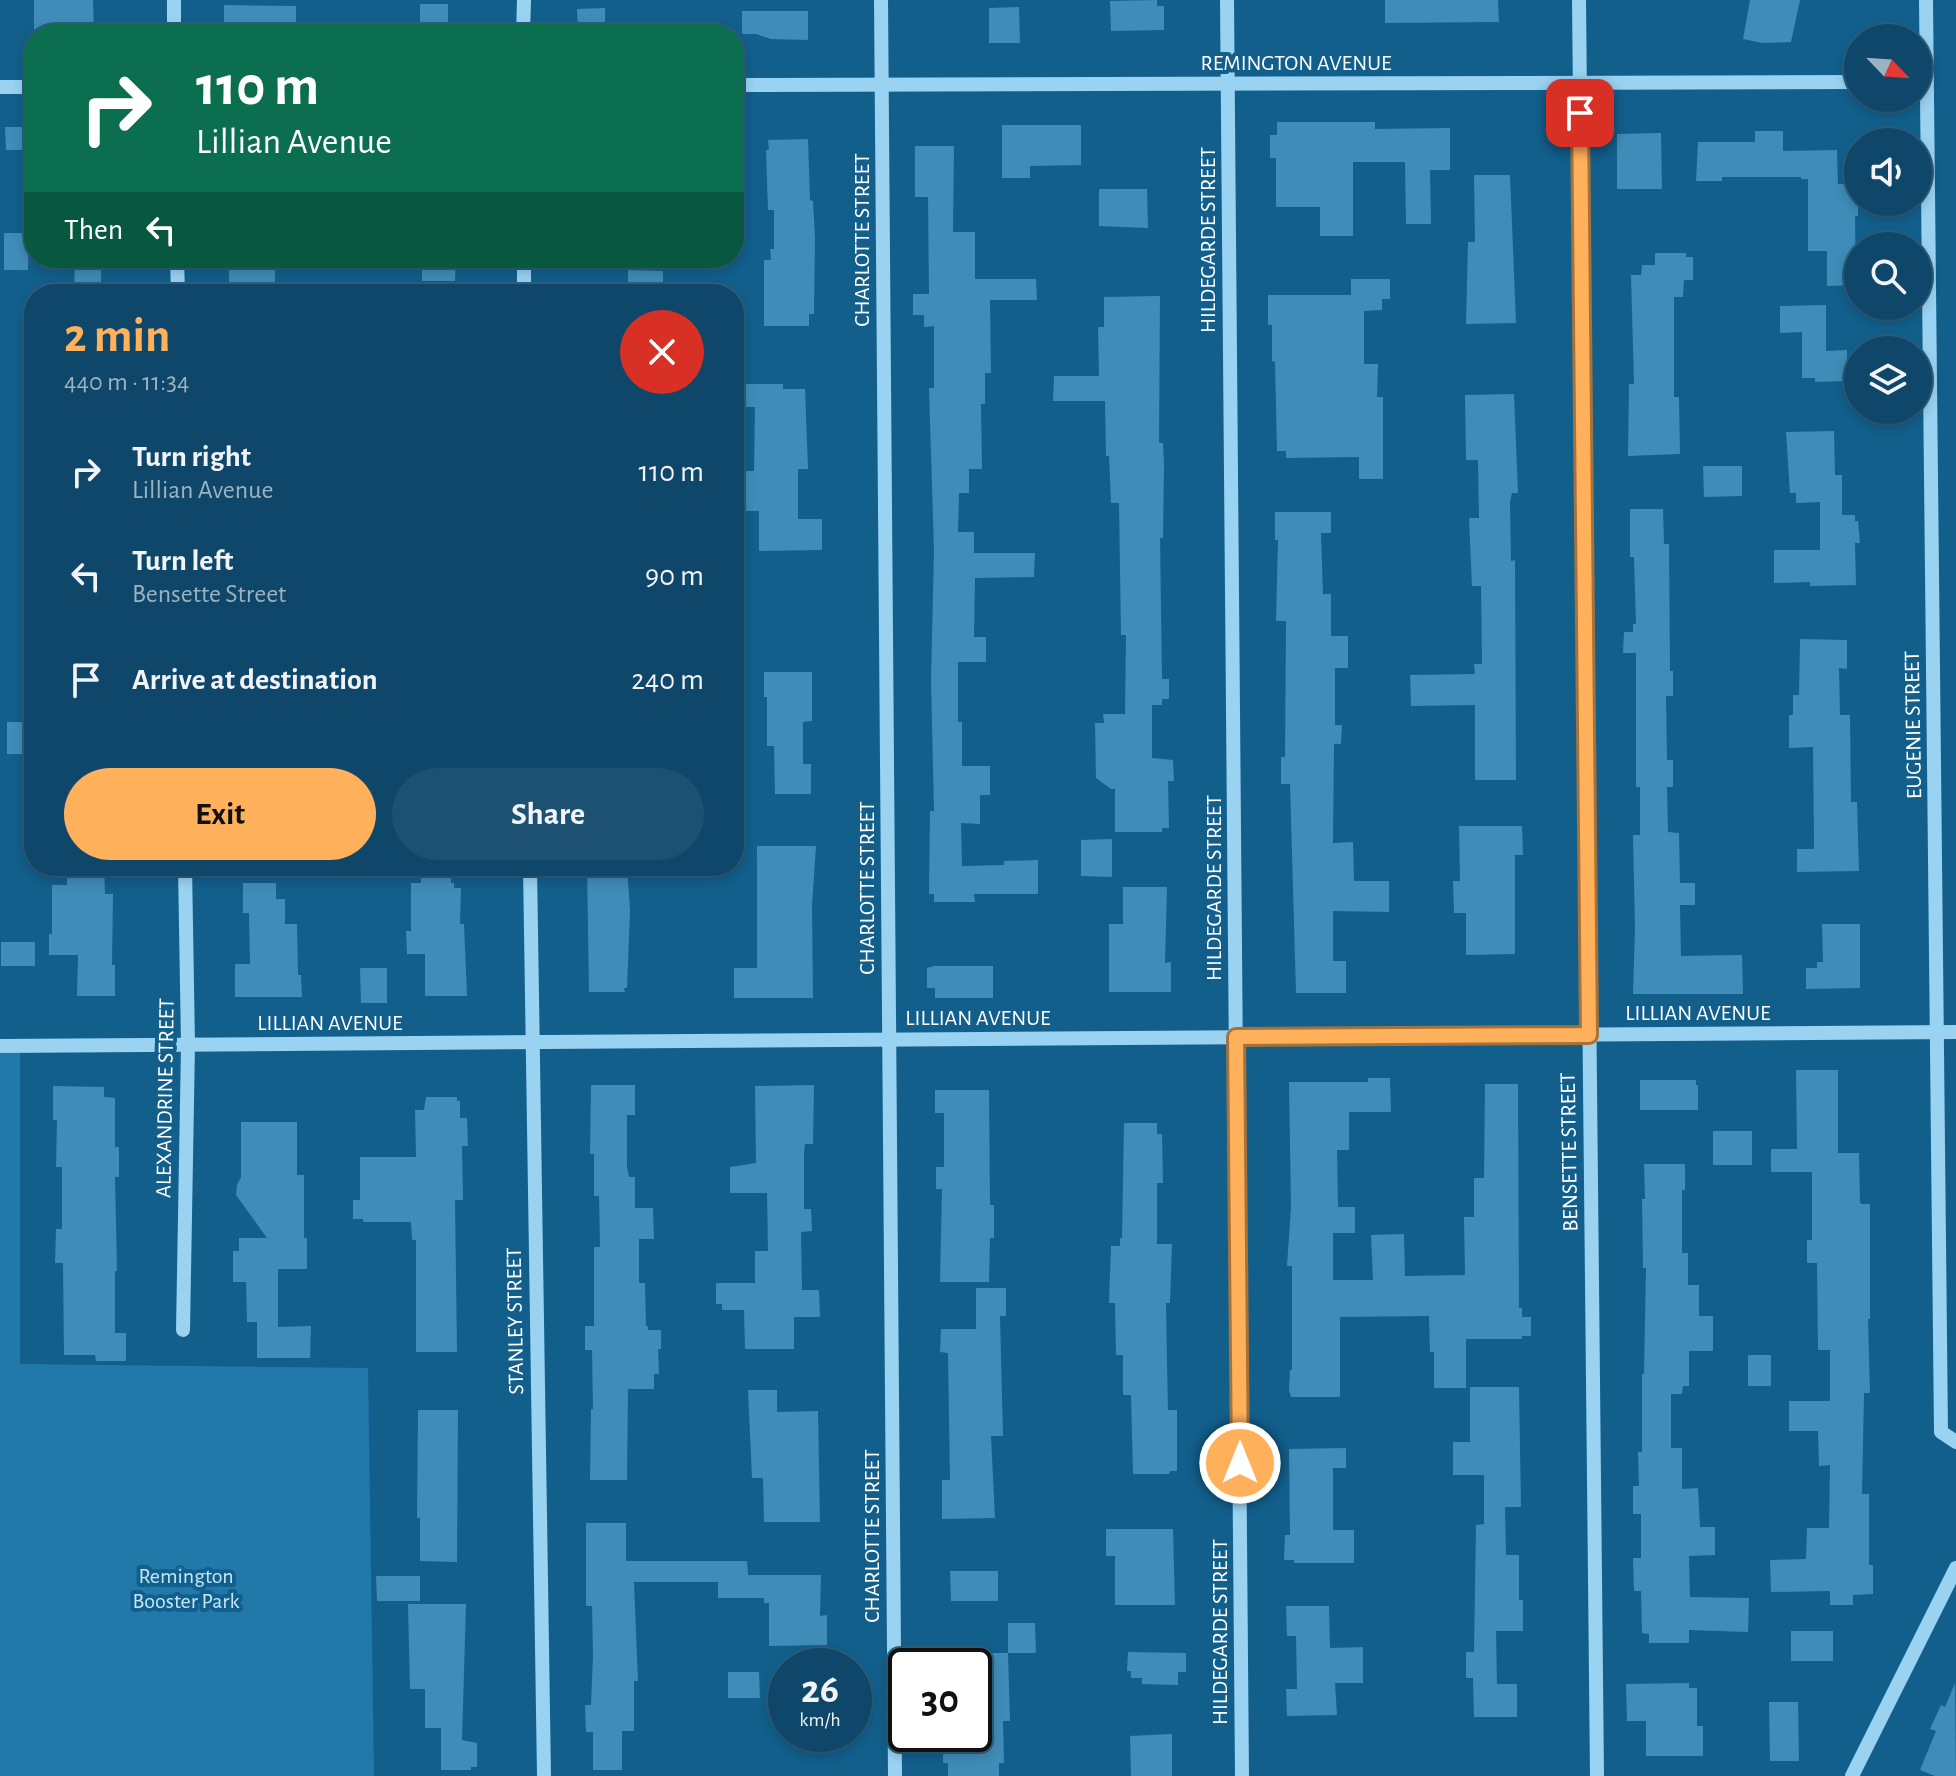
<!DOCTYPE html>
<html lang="en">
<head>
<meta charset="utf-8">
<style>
  body { margin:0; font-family:"Alegreya Sans",sans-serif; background:#1c5171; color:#f1f3f6; height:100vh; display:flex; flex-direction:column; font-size:30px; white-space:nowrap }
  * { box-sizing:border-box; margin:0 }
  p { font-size:26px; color:#9bb2c0 }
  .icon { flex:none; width:44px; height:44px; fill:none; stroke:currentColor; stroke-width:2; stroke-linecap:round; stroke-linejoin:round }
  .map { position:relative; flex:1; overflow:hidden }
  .panel { position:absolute; left:24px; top:284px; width:720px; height:592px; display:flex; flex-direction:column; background:#0e4769; border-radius:32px; box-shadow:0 4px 12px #0003,0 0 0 2px #2e5f7d }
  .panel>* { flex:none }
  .hud { position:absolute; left:24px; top:24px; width:720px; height:244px; border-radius:32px; box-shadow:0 4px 12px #0003,0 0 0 2px #2e5f7d; background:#0b6e4f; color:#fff; overflow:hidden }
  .needle { width:52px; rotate:115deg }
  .tools { position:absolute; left:1844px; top:24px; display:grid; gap:16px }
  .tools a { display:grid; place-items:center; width:88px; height:88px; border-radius:50%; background:#0e4769; box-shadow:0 4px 12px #0003,0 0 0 2px #2e5f7d; font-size:40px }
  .speed { position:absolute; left:768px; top:1648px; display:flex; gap:16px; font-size:40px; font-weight:700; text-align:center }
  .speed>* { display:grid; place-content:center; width:104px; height:104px; border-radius:50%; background:#0e4769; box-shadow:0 4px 12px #0003,0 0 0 2px #2e5f7d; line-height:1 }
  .speed small { font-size:20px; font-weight:400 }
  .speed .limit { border:4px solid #111; border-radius:12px; background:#fff; color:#111 }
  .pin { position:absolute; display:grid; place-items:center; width:68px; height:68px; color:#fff; margin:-34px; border-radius:16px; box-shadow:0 4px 12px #0006 }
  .me { position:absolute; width:88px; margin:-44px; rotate:0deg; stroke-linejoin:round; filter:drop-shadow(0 0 6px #0008) }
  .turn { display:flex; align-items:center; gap:28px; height:168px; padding:0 40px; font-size:36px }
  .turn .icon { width:104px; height:104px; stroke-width:2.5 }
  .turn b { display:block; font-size:56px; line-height:68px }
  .then { display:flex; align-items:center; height:76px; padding:0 40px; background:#0003; gap:16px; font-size:30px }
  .round { display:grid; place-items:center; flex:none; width:84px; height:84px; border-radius:42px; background:#1c5171 }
  .overview { display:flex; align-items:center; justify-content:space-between; height:136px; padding:0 40px }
  h1 { font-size:48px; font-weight:600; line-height:60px; color:#ffb05b }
  .button { display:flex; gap:16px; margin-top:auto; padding:16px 40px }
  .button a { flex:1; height:92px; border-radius:48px; background:#ffb05b; color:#111; font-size:32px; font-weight:600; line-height:92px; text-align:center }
  .button a+a { background:#1c5171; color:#f1f3f6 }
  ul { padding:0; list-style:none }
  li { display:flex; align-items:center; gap:24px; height:104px; padding:0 40px }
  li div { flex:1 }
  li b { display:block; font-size:30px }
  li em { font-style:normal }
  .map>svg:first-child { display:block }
  .green { fill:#2179aa }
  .building { fill:#3f8cb8 }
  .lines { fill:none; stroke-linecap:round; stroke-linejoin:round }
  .minor { stroke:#9ad2f1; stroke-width:14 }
  .route-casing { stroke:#a6723b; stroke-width:20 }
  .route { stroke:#ffb05b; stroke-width:14 }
  .labels { text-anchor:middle; stroke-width:8; stroke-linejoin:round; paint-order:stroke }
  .street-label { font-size:22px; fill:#fff; stroke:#125f8c }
  .park-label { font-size:22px; fill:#c1e7fc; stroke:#125f8c }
</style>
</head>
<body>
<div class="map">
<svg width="1956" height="1776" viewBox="0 0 1956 1776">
  <rect width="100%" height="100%" fill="#125f8c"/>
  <polygon class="green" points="20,1052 20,1364 368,1368 374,1776 0,1776 0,1053"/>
  <g class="building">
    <polygon points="34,0 93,0 94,30 34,30"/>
    <polygon points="1157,0 1157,6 1164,6 1164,30 1111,31 1110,1"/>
    <polygon points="1385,0 1498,0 1499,22 1385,23"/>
    <polygon points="1750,0 1800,0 1791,42 1762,43 1743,39"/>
    <rect x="420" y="4" width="28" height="30"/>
    <polygon points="224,5 296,6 296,34 224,34"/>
    <polygon points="1019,7 1020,43 989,43 989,8"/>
    <polygon points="605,8 605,34 578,34 577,9"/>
    <polygon points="742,11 808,11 808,40 771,39 756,34 742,34"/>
    <polygon points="1277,122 1375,122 1375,129 1450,128 1450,170 1430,170 1431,224 1406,224 1405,162 1353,162 1353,236 1320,236 1320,207 1276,207 1276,158 1270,158 1270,135 1277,135"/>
    <polygon points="1002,125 1081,125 1081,165 1030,166 1030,178 1002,178"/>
    <polygon points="5,127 34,127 34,150 6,150"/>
    <polygon points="1755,131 1783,131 1783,151 1837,150 1838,184 1858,184 1858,216 1855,216 1856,285 1827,286 1827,251 1808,251 1808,179 1801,179 1801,177 1722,177 1722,181 1696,181 1698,142 1755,142"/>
    <polygon points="1661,133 1662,189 1617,189 1617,134"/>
    <polygon points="808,139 810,200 813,201 815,238 814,314 809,314 809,326 764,326 764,260 771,260 770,249 774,249 774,210 768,210 766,150 769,150 768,140"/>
    <polygon points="915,146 954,146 953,232 975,232 975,279 1036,279 1037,300 990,300 991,373 985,373 985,404 981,404 982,469 969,469 969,493 959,493 958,532 974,532 974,553 1035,553 1034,577 975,578 974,637 986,637 986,662 958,662 958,722 962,722 962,766 990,766 990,795 980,795 980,824 961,823 962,866 1004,865 1004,861 1038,860 1038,894 974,894 975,902 934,902 934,894 929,894 930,811 934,811 931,680 934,550 929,388 934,388 934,326 924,327 924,315 913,315 913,294 929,294 928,197 915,197"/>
    <polygon points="1474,175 1510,175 1516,323 1466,324 1468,242 1475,242"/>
    <polygon points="1099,189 1147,189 1148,228 1099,226"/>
    <polygon points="4,233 29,233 28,270 4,270"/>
    <polygon points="1655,253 1686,253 1686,257 1693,257 1693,280 1684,280 1683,297 1674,297 1674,397 1679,397 1680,454 1628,456 1629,384 1634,384 1631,275 1641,275 1642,265 1655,265"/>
    <polygon points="75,258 101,258 101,294 74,294"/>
    <rect x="229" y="258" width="46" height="36"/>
    <polygon points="422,258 456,258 455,281 422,281"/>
    <polygon points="628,270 663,271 663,294 628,294"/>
    <polygon points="1351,279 1390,279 1390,299 1382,299 1382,310 1364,311 1364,364 1378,364 1377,397 1383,397 1383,479 1359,479 1359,457 1286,458 1286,451 1277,451 1275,362 1272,361 1272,325 1268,325 1268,295 1351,295"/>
    <polygon points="1160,296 1159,443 1163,443 1164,464 1163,538 1160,538 1162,679 1169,679 1169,699 1162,699 1162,705 1152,705 1152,758 1173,760 1174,781 1168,781 1169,828 1162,828 1162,832 1115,832 1115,789 1111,789 1096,778 1095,723 1104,723 1103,714 1125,714 1126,635 1121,635 1119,503 1111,503 1109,456 1106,456 1105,401 1053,401 1054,376 1099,376 1098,327 1104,327 1104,297"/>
    <polygon points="1826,305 1826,351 1847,350 1847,381 1815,382 1815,378 1802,378 1802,332 1780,333 1780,306"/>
    <polygon points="734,384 783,384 783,389 805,389 808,469 798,469 798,519 822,519 822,550 759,551 759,511 734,511 734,471 754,471 755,407 734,407"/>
    <polygon points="1514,394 1518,493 1512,493 1510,502 1511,561 1515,560 1516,780 1475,780 1475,705 1411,706 1410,675 1475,674 1474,664 1482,664 1481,586 1472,586 1469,518 1479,518 1478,460 1466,460 1465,395"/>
    <polygon points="1834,431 1835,475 1842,475 1842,515 1855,515 1855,521 1858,521 1860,543 1855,543 1856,585 1810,586 1810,582 1774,583 1774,550 1820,550 1820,502 1796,503 1796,493 1790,493 1786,432"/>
    <polygon points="1703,466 1742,466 1742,496 1704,497"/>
    <polygon points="1630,509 1663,509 1664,544 1669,544 1670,671 1673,671 1673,696 1666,696 1667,760 1673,760 1673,787 1667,787 1668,832 1679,833 1680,883 1695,883 1695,905 1680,905 1681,956 1742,955 1743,994 1633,994 1635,928 1633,835 1640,835 1640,787 1636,787 1636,653 1623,653 1624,632 1633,632 1633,624 1636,624 1634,557 1630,557"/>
    <polygon points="1275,512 1331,512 1331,533 1321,533 1323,594 1331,594 1331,636 1348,636 1348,668 1335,668 1335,725 1342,725 1341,744 1334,744 1333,843 1353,842 1354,881 1389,881 1389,912 1333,911 1333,961 1346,961 1346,993 1296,993 1290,784 1281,784 1281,757 1285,757 1286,621 1276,621 1278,540 1275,540"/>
    <polygon points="1800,639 1847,640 1847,669 1839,668 1840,715 1850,715 1851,802 1857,802 1859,871 1797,872 1797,849 1814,849 1814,842 1813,747 1789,748 1789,715 1793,715 1793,695 1799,695"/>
    <polygon points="764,672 812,672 812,721 803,722 803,764 811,764 811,794 775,794 774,746 767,746 767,697 764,697"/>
    <rect x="7" y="722" width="27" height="32"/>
    <polygon points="1459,826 1522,826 1523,855 1515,855 1515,954 1466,955 1466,913 1454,913 1453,881 1460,881"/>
    <polygon points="1112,839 1112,877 1081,876 1081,840"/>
    <polygon points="757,846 816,846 812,906 813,998 734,998 734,968 757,968"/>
    <polygon points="67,866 104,866 105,894 113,894 112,965 115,965 115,996 77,996 78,955 49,955 49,934 52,934 52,885 67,885"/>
    <polygon points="421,866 451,866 451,883 454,883 454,888 461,888 460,924 464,924 467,996 425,996 425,954 407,954 406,931 411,931 411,883 421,883"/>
    <polygon points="587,866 627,866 630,911 627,988 624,988 625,992 589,992"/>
    <polygon points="243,883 276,883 276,899 285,899 285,924 297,924 298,975 301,975 302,997 235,997 235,964 250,964 249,913 243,913"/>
    <polygon points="1123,887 1167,887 1165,963 1171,962 1171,992 1109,992 1109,924 1123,924"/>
    <polygon points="1822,924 1860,924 1860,988 1806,989 1806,968 1817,968 1817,962 1823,962"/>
    <rect x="1" y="942" width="34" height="24"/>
    <polygon points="934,966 993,966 993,998 935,998 935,988 927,988 927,968"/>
    <polygon points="360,968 387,968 387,1003 361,1003"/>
    <polygon points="1796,1070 1838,1070 1838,1153 1859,1153 1860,1201 1861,1204 1870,1204 1870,1319 1868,1319 1870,1393 1864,1393 1862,1494 1869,1494 1869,1565 1873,1565 1873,1594 1853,1595 1853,1605 1830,1605 1830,1591 1771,1592 1770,1560 1806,1559 1807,1528 1829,1528 1830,1465 1819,1466 1818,1431 1789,1431 1789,1401 1830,1401 1830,1350 1818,1350 1817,1263 1807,1263 1807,1240 1812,1240 1812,1172 1771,1172 1771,1149 1797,1149"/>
    <polygon points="1368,1078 1390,1078 1391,1112 1349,1112 1349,1150 1337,1150 1338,1207 1355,1207 1355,1233 1333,1233 1333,1280 1373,1280 1371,1235 1404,1234 1405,1276 1465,1275 1464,1217 1474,1217 1474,1178 1484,1178 1485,1084 1518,1084 1519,1308 1522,1308 1522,1317 1531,1317 1531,1336 1522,1336 1522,1339 1466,1339 1466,1388 1434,1388 1434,1352 1430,1352 1429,1316 1340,1317 1340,1397 1291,1397 1289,1390 1290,1370 1292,1370 1292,1266 1287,1266 1291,1208 1289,1082 1368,1082"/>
    <polygon points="1640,1080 1696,1080 1696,1085 1698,1085 1698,1110 1640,1110"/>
    <polygon points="591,1085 635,1085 635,1115 627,1115 627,1167 629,1177 635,1177 635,1208 653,1208 654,1239 639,1239 639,1283 645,1283 646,1326 648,1326 648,1330 661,1330 661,1349 658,1349 659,1374 654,1374 654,1389 628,1389 627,1480 590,1480 591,1409 593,1409 592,1350 585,1350 585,1326 594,1326 594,1247 600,1247 599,1196 594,1196 594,1154 590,1154"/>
    <polygon points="814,1085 813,1144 805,1144 804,1153 804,1209 811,1209 812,1231 801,1232 802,1290 819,1290 820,1317 794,1317 794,1349 745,1349 744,1310 722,1310 722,1304 716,1304 716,1283 755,1283 755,1251 768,1251 767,1193 730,1193 730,1167 756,1163 755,1086"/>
    <polygon points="53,1086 104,1087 104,1097 115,1098 115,1147 119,1147 119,1177 115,1177 117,1271 115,1271 115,1333 126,1333 126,1361 96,1361 95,1355 64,1355 63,1263 55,1263 56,1229 62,1229 62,1167 56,1167 57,1120 53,1120"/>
    <polygon points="935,1090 989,1090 990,1205 994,1205 994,1238 990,1238 989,1282 940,1282 942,1189 936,1189 936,1167 944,1167 944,1113 935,1113"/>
    <polygon points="426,1097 457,1097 457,1101 460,1101 460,1118 467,1118 468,1146 462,1146 463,1200 455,1200 457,1352 416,1352 416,1240 412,1240 411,1222 363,1222 363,1219 353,1219 353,1200 360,1200 360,1157 416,1157 415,1110 424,1110"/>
    <polygon points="241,1122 297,1122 297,1175 304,1175 304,1238 307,1238 307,1269 278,1269 278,1327 311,1326 310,1358 257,1358 257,1322 247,1322 246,1282 233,1282 233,1251 239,1251 239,1238 267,1238 236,1195 237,1185 241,1177"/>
    <polygon points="1124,1123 1157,1123 1157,1134 1162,1134 1163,1183 1157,1183 1157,1244 1172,1244 1170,1303 1166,1303 1167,1364 1168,1410 1177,1410 1177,1471 1170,1471 1169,1474 1133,1474 1131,1395 1123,1395 1123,1355 1116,1355 1115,1303 1109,1303 1111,1246 1120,1246 1120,1238 1122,1238"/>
    <rect x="1713" y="1131" width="39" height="34"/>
    <polygon points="1644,1164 1685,1164 1685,1190 1682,1190 1682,1253 1688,1253 1688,1285 1699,1285 1699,1316 1713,1316 1713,1351 1689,1351 1689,1386 1683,1386 1682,1394 1671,1394 1671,1448 1682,1448 1682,1489 1698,1488 1700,1527 1715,1527 1715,1555 1689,1556 1690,1597 1749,1598 1748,1632 1689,1630 1689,1643 1649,1643 1649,1634 1642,1633 1641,1591 1634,1591 1633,1558 1641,1558 1641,1514 1633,1514 1633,1486 1639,1486 1638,1452 1642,1452 1642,1374 1644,1374 1646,1268 1643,1268 1642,1199 1645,1199"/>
    <polygon points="976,1288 1006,1288 1006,1316 1000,1316 1003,1436 991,1436 995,1518 942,1519 942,1480 950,1480 948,1353 940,1352 941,1329 976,1329"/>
    <rect x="1748" y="1355" width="23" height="31"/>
    <polygon points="1470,1387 1519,1387 1521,1507 1505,1507 1506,1555 1519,1555 1519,1600 1523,1600 1523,1631 1496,1631 1497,1684 1517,1684 1517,1717 1474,1717 1473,1678 1466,1678 1466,1652 1474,1652 1476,1525 1484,1524 1484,1475 1453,1475 1453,1442 1470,1442"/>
    <polygon points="748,1390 777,1390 777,1412 818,1411 820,1522 764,1522 763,1478 752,1478"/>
    <polygon points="418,1410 458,1410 457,1562 420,1561 420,1518 417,1518"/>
    <polygon points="1346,1448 1346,1468 1333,1468 1333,1530 1354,1530 1354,1563 1294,1563 1294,1560 1284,1560 1285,1535 1290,1535 1289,1449"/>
    <polygon points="586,1523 626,1523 626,1561 747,1561 748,1575 821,1575 820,1616 827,1615 827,1645 769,1646 769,1603 764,1603 764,1598 718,1598 718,1582 634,1582 638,1681 634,1681 634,1731 622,1731 622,1770 593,1770 593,1732 586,1732 585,1705 591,1705 593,1656 592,1606 586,1606"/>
    <polygon points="1106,1529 1173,1529 1175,1605 1115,1605 1115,1556 1106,1556"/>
    <polygon points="950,1571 998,1571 998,1601 951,1601"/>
    <polygon points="376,1576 420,1576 420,1601 377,1601"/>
    <polygon points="408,1604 466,1604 462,1740 477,1743 477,1767 471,1767 471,1770 441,1770 441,1728 425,1728 425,1689 410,1689"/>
    <polygon points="1286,1606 1329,1606 1330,1648 1363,1647 1363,1683 1335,1683 1337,1715 1287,1716 1286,1689 1297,1689 1296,1636 1287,1636"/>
    <polygon points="1008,1623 1035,1623 1036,1653 1008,1653 1010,1721 1003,1721 1004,1763 999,1763 999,1776 948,1776 948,1763 943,1763 943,1734 974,1734 974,1653 1008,1653"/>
    <rect x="1791" y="1631" width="42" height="30"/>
    <polygon points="1128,1652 1186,1653 1186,1672 1178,1672 1178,1685 1142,1684 1142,1678 1131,1678 1131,1671 1127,1671"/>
    <polygon points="728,1672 759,1672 760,1698 728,1698"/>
    <polygon points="1689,1683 1689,1688 1697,1688 1697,1726 1703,1726 1703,1756 1646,1756 1646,1721 1627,1721 1626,1684"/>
    <polygon points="1955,1683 1956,1776 1935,1776 1920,1770 1936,1731 1930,1729 1941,1705 1945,1707"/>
    <polygon points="1769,1702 1798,1702 1799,1761 1770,1761"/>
    <polygon points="1172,1734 1172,1776 1131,1776 1130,1736"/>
  </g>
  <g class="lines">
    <g class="minor">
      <polyline points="174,0 174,34"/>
      <polyline points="881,0 895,1776"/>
      <polyline points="1227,0 1242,1776"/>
      <polyline points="1579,0 1597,1776"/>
      <polyline points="1926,0 1941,1432 1956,1442"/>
      <polyline points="523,34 524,0"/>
      <polyline points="734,85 1858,82"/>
      <polyline points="0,87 34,87"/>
      <polyline points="177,258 178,294"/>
      <polyline points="524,258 524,294"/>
      <polyline points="530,866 544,1776"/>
      <polyline points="0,1046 1956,1032"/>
      <polyline points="183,1330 188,1045 185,866"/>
      <polyline points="1852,1776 1956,1568"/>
    </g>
  </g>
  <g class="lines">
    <g class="route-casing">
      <polyline id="route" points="1240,1463 1236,1037 1589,1035 1580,113"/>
    </g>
    <use href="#route" class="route"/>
  </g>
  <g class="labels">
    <g class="street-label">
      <text x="1296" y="70">REMINGTON AVENUE</text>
      <text transform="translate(861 240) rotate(-90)" y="8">CHARLOTTE STREET</text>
      <text transform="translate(1207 240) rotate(-90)" y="8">HILDEGARDE STREET</text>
      <text transform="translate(1912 725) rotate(-91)" y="8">EUGENIE STREET</text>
      <text transform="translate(866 888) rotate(-90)" y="8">CHARLOTTE STREET</text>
      <text transform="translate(1213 888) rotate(-90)" y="8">HILDEGARDE STREET</text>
      <text x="1698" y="1020">LILLIAN AVENUE</text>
      <text x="978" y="1025">LILLIAN AVENUE</text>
      <text x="330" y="1030">LILLIAN AVENUE</text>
      <text transform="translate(164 1098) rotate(-89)" y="8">ALEXANDRINE STREET</text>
      <text transform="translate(1568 1152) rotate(-91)" y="8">BENSETTE STREET</text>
      <text transform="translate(514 1321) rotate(-91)" y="8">STANLEY STREET</text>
      <text transform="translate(871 1536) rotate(-90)" y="8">CHARLOTTE STREET</text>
      <text transform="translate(1219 1632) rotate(-90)" y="8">HILDEGARDE STREET</text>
    </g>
    <g class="park-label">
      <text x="186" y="1583">Remington<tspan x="186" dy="25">Booster Park</tspan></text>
    </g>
  </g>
</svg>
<div class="tools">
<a><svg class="needle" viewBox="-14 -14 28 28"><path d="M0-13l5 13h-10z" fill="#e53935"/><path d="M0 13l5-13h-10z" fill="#9bb2c0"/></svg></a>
<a><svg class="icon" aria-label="sound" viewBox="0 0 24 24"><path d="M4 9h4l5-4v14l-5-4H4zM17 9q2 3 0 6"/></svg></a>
<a><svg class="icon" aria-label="search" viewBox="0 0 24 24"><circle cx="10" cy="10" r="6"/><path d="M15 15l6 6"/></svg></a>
<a><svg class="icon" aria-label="layers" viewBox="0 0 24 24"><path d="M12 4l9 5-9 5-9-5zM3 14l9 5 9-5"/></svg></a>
</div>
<div class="speed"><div>26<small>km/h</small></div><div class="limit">30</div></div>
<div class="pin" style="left:1580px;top:113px;background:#d93025"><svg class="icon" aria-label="arrive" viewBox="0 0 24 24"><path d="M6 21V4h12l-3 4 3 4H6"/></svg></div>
<svg class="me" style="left:1240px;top:1463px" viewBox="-20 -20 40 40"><circle r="17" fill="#ffb05b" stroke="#fff" stroke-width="3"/><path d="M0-11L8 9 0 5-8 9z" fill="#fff"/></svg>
<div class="hud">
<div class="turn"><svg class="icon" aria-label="right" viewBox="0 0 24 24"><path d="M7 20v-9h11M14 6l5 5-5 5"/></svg><div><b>110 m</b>Lillian Avenue</div></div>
<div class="then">Then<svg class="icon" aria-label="left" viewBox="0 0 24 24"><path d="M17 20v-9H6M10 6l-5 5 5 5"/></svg></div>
</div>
<section class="panel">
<div class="overview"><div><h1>2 min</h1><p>440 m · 11:34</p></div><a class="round" style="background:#d93025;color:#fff"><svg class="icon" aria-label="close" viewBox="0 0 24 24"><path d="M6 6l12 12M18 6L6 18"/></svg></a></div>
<ul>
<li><svg class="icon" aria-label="right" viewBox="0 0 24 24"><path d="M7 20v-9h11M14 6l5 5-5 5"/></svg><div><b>Turn right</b><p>Lillian Avenue</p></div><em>110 m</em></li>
<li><svg class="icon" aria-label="left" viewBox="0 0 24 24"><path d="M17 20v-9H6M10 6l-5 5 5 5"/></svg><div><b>Turn left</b><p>Bensette Street</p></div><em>90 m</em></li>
<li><svg class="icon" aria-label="arrive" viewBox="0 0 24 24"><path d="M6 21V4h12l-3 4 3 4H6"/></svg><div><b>Arrive at destination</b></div><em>240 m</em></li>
</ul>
<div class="button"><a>Exit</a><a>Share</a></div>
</section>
</div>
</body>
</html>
